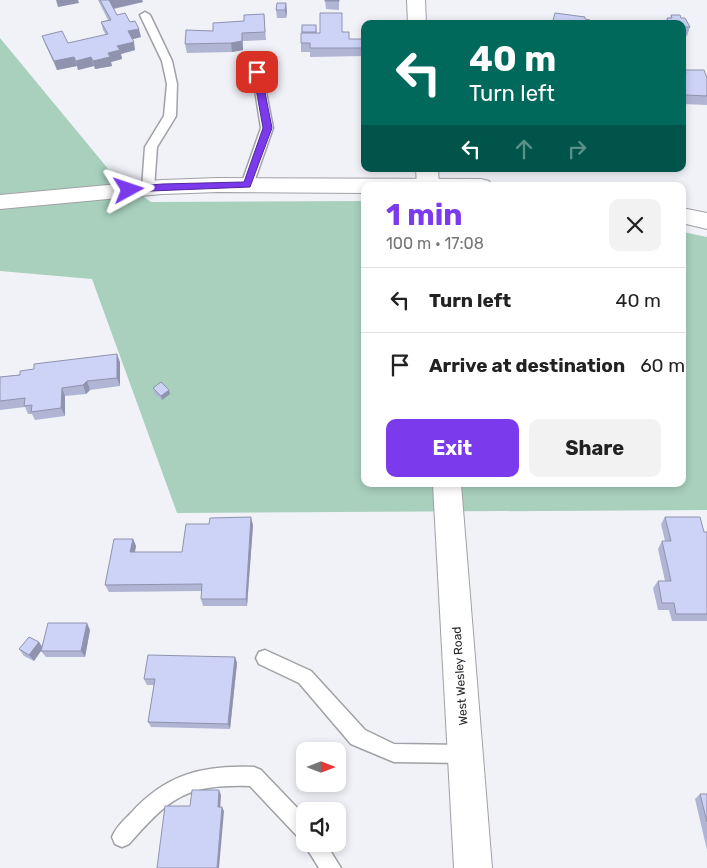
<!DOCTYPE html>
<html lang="en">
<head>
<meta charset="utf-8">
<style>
  body { margin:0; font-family:Rubik,sans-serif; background:#f2f2f2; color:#222; height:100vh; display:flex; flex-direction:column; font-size:19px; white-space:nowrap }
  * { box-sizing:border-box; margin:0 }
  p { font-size:16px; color:#767676 }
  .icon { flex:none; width:28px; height:28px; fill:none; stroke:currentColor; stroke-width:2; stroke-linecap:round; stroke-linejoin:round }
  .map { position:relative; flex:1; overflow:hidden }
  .side { position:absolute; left:361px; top:182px; width:325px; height:305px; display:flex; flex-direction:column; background:#fff; border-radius:10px; box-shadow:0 2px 8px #0003 }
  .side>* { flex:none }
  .top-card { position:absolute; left:361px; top:20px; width:325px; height:152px; border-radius:10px; box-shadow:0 2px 8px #0003; background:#00695c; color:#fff; overflow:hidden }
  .needle { width:32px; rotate:90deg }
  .fabs { position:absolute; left:296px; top:742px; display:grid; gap:10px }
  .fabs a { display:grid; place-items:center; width:50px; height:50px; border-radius:10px; background:#fff; box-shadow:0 2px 8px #0003; font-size:25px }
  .pin { position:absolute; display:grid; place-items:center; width:42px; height:42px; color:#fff; margin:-21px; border-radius:10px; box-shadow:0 2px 8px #0006 }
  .me { position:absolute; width:55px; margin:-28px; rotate:85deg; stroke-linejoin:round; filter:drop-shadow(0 0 4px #0008) }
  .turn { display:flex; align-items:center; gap:18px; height:105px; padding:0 25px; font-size:22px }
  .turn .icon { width:65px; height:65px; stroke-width:2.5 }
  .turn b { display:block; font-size:35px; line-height:42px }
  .lanes { display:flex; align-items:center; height:48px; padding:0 25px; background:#0003; justify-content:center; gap:25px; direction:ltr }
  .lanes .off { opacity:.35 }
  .round { display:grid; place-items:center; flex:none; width:52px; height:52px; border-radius:10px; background:#f2f2f2 }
  .headline { display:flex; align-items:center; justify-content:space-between; height:85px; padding:0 25px }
  h1 { font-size:30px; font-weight:700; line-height:38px; color:#7c3aed }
  .action { display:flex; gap:10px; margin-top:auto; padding:10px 25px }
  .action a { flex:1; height:58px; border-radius:10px; background:#7c3aed; color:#fff; font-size:20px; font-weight:700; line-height:58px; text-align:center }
  .action a+a { background:#f2f2f2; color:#222 }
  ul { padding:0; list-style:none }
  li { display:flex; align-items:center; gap:15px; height:65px; padding:0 25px; border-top:1px solid #e0e0e0 }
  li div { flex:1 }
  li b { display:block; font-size:19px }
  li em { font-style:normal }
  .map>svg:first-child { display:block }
  .green { fill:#a8d0bd }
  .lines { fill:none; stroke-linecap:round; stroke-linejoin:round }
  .lane-casing { stroke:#a0a1a6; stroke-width:3 }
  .street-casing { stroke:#a0a1a6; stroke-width:2 }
  .secondary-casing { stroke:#a0a1a6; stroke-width:2 }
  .lane { fill:#fff; fill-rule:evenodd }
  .street { fill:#fff; fill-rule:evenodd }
  .secondary { fill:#fff; fill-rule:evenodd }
  .wall { fill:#b0b5d4 }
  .shaded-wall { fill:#9093ad }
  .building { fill:#cdd2f7; stroke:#9093ad }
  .route { fill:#7c3aed; stroke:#51269a }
  .labels { text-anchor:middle; stroke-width:4; stroke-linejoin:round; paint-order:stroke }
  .street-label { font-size:12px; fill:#272729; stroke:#fff }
</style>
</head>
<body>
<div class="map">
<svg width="707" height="868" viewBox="0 0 707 868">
  <rect width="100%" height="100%" fill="#f1f2f8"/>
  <polygon class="green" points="0,38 114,176 151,202 365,201 365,484 682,484 683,232 707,237 707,510 177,513 92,279 0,271"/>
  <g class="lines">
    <g class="lane-casing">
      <g id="lane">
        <polygon points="145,12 150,15 172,61 177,84 176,116 157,147 154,188 148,192 142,188 145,147 164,116 167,84 162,61 140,15"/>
        <polygon points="257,68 262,71 273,128 253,185 247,189 241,185 261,128 252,71"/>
        <polygon points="265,650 311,671 365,730 394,744 465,745 472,747 474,754 472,761 465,763 394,762 351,744 299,683 259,664 256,658 259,652"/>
        <path d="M 254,767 L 261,770 L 305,816 L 305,840 L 298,837 L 250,786 C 185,784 170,798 129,844 L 122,847 L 115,844 L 112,837 C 116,827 124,820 131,813 C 166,774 203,765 254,767 Z"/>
        <polygon points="305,842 305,844 326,844 341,868 319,868 304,844"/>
      </g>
    </g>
    <g class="street-casing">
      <g id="street">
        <polygon points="218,178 481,179 489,181 492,186 365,186 365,193 218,192 162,194 0,209 0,195 162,180"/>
        <polygon points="682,208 707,213 707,229 682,223"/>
      </g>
    </g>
    <g class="secondary-casing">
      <g id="secondary">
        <polygon points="407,0 425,0 426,24 408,24"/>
        <polygon points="416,169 438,169 439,186 417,186"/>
        <polygon points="433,484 461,484 492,868 454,868"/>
      </g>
    </g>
    <use href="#lane" class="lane"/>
    <use href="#street" class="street"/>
    <use href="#secondary" class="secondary"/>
  </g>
  <g class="wall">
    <polygon points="98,0 142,0 143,2 114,9 117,15 130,22 141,37 132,39 135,50 121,54 122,59 111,62 112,66 95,69 94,66 78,70 77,66 57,70 45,44 42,36 68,43 106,35 103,30 101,22 108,20"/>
    <polygon points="325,0 339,0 339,10 326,9"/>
    <polygon points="286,3 287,12 286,18 277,18 276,10"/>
    <polygon points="264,14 266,40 243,41 243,50 232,52 187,53 185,44 213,31"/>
    <polygon points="671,15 681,18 690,27 687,36 682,36 682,24 665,24 667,18 670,18"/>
    <polygon points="302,25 316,25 317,33 342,32 349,39 365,39 365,56 310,57 310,52 301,52 301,43"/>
    <polygon points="685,70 707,78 707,105 683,104 682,74 684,74"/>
    <polygon points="120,362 120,386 90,390 86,394 65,396 65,416 35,420 32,414 28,414 25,407 0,410 0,377"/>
    <polygon points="153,388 169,390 170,394 162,400 154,393"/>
    <polygon points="665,517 704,532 707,532 707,621 672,621 669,610 658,610 653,588 658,581 665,581 658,549 662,541 665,541 661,524"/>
    <polygon points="253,525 247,606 203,606 201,599 202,591 109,592 105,585 133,539 136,546 135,552 182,552"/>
    <polygon points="90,630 85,657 46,657 41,651 34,661 24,656 19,649 39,642 42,647"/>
    <polygon points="235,657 237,663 230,729 151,727 148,722 154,685 147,685 144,679"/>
    <polygon points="700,794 707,794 707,850 695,799"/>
  </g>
  <g class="shaded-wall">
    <polygon points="56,0 78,0 79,3 58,7"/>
    <polygon points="109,0 142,0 143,2 111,9"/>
    <polygon points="286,3 287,12 286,18 285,10"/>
    <polygon points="139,29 141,37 130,40 128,31"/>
    <polygon points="242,33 243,50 232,52 231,43"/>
    <polygon points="134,42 135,50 121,54 122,59 111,62 112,66 95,69 93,61 108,53 117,46"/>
    <polygon points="74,57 77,66 57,70 54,61"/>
    <polygon points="91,57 94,66 78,70 76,61"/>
    <polygon points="117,354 120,362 120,386 117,378"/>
    <polygon points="87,381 90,390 86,394 83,385"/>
    <polygon points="62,388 65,396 65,416 61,408"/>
    <polygon points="169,390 170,394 162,400 161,396"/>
    <polygon points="251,517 253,525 247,606 246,599"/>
    <polygon points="133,539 136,546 133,560 130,552"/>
    <polygon points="87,623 90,630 85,657 81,651"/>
    <polygon points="39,642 43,648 34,661 29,655"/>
    <polygon points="235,657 237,663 230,729 228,724"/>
    <polygon points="219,790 221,795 220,811 218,807"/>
    <polygon points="222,807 224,811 219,868 217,868"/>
  </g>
  <g class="building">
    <polygon points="100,0 111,0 109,0 117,15 125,13 130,22 135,21 139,29 128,31 134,42 117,46 120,50 108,53 110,57 93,61 91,57 76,61 74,57 54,61 42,36 62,31 68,43 108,34 101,22 111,20"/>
    <rect x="325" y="0" width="14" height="1"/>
    <polygon points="277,3 286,3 285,10 276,10"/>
    <polygon points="320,13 342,13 342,32 349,32 349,39 365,39 365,48 310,48 310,43 301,43 301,33 320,33"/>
    <polygon points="555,13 585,17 585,19 590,20 589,24 552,24"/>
    <polygon points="264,14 265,32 242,33 242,41 231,43 185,44 186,30 213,31 213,23 244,21 244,15"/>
    <polygon points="671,15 680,15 681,18 685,18 690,27 682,27 682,24 669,24 667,18 672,18"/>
    <rect x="302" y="25" width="14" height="7"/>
    <polygon points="685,70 704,70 707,78 707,96 686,95 685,93 682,93 682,74 686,74"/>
    <polygon points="117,354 117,378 87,381 83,385 62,388 61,408 31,412 32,405 24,406 25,398 0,401 0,377 20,375 20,371 34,369 34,364"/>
    <polygon points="161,382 169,390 161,396 153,388"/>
    <polygon points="251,517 246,599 201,599 202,584 105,585 114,539 133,539 130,552 182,552 186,524 209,524 210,518"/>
    <polygon points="665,517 700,517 704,532 707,532 707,614 676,614 674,603 662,603 658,581 671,581 662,541 671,541"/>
    <polygon points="48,623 87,623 81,651 41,651"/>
    <polygon points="29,637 39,642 29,655 19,649"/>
    <polygon points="148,655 235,657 228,724 148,722 155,679 144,679"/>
    <polygon points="192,790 219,790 218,807 222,807 217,868 157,868 165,806 190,806"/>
    <polygon points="700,794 707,794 707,822"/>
  </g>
  <polygon class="route" points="257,69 261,72 272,128 250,187 126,192 126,188 129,187 162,184 244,182 263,128 253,72"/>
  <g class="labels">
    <g class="street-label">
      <text transform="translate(460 676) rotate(-94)" y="4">West Wesley Road</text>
    </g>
  </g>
</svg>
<div class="fabs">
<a><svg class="needle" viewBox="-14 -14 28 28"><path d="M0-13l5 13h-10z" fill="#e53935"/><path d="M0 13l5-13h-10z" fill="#767676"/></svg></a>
<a><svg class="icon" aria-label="sound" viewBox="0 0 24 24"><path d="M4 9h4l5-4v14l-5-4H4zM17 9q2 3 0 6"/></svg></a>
</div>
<div class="pin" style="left:257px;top:72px;background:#d93025"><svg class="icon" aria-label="arrive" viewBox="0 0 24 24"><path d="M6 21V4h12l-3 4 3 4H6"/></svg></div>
<svg class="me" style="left:129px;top:190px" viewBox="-20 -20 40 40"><path d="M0-17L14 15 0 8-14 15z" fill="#7c3aed" stroke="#fff" stroke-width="4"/></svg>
<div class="top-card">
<div class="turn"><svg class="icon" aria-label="left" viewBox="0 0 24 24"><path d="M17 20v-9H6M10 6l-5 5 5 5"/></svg><div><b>40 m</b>Turn left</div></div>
<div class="lanes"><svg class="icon" aria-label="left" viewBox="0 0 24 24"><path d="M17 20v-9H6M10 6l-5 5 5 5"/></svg><svg class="icon off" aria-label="ahead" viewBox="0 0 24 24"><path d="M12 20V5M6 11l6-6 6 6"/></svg><svg class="icon off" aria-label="right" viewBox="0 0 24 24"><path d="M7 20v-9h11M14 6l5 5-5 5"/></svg></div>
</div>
<section class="side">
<div class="headline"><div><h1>1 min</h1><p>100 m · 17:08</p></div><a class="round"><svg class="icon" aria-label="close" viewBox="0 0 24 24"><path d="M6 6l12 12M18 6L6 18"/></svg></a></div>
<ul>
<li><svg class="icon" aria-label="left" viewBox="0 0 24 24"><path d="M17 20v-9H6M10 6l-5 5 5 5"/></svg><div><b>Turn left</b></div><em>40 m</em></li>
<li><svg class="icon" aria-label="arrive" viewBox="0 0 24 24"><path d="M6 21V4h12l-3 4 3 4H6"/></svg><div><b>Arrive at destination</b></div><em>60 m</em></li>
</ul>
<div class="action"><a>Exit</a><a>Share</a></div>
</section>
</div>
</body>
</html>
